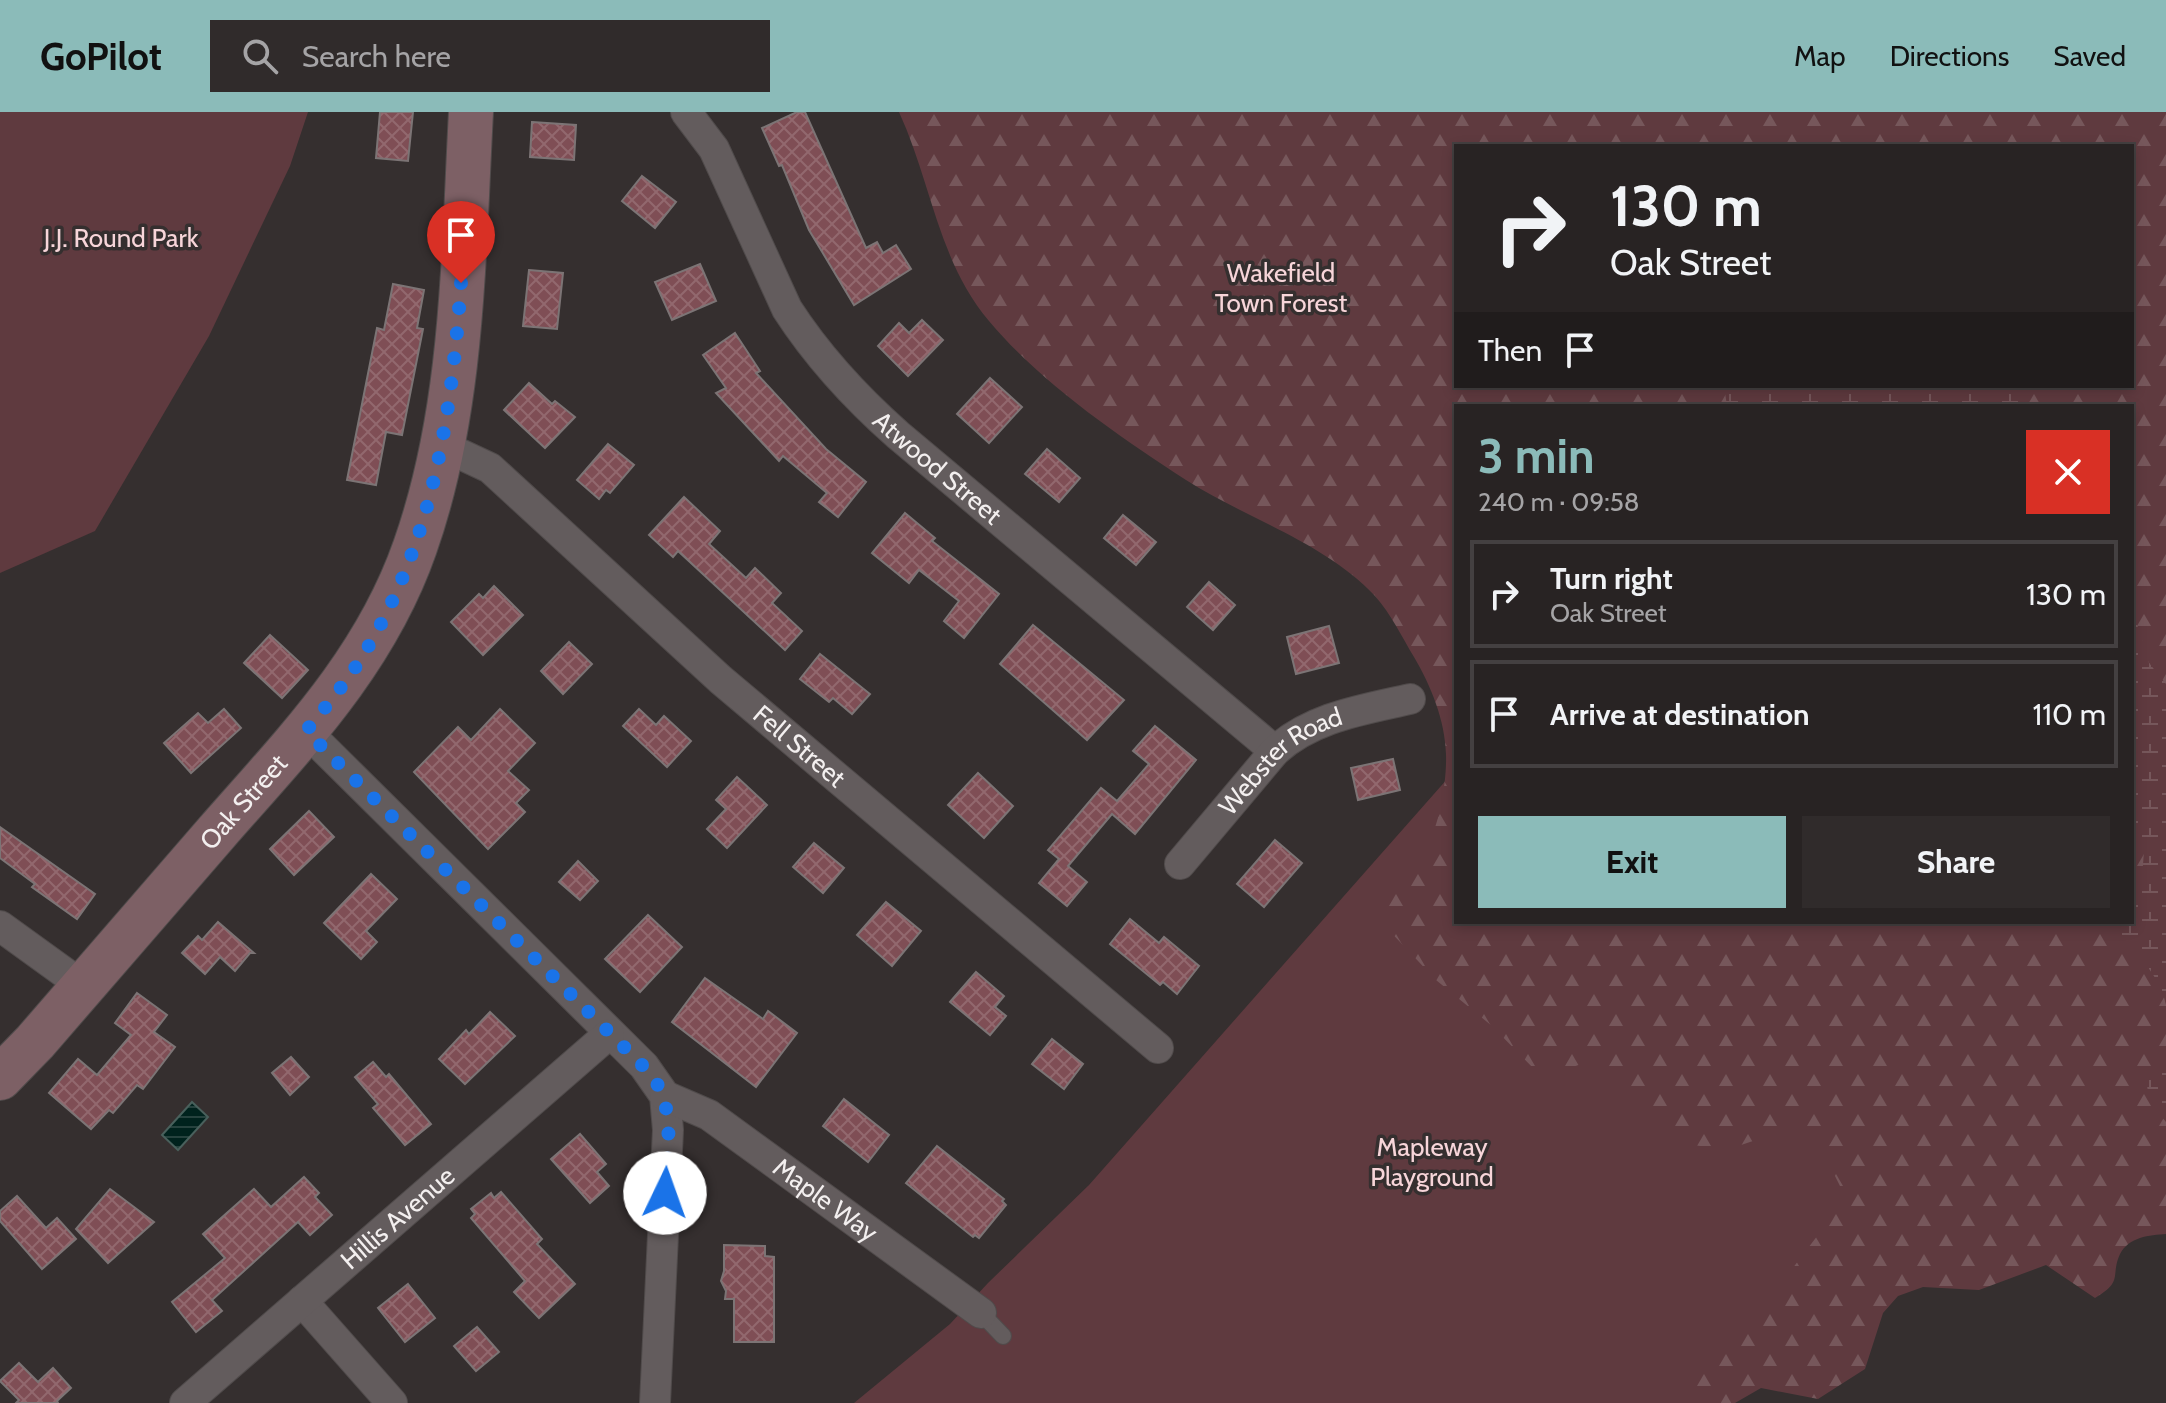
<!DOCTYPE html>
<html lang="en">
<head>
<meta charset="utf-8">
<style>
  body { margin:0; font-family:Cabin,sans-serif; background:#302b2b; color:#f1f3f6; height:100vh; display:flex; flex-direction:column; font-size:30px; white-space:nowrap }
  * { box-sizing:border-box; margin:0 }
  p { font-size:26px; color:#a5a4a6 }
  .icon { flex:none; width:44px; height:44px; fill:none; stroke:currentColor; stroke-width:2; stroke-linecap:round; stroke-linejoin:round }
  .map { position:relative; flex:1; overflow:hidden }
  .sheet { position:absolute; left:1454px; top:292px; width:680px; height:520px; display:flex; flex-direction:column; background:#282323; border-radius:0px; box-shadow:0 4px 12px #0003,0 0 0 2px #444041 }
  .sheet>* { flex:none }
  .guide { position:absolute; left:1454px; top:32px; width:680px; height:244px; border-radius:0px; box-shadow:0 4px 12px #0003,0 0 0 2px #444041; background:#282323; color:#f1f3f6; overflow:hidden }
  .pin { position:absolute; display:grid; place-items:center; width:68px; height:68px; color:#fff; margin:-82px -34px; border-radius:50% 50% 50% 0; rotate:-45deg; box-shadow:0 0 8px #0007 }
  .pin .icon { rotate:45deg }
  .me { position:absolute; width:88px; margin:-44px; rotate:3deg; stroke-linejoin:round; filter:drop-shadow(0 0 6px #0008) }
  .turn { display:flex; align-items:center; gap:28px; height:168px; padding:0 24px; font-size:36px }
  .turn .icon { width:104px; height:104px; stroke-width:2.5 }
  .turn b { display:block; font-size:56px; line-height:68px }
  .then { display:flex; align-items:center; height:76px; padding:0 24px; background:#0003; gap:16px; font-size:30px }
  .round { display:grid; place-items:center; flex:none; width:84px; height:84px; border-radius:0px; background:#302b2b }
  .head { display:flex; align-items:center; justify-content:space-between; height:136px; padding:0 24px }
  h1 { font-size:48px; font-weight:700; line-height:60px; color:#8bbbb9 }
  .button { display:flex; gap:16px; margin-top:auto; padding:16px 24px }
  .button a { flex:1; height:92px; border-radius:0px; background:#8bbbb9; color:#111; font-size:32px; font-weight:700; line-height:92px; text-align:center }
  .button a+a { background:#302b2b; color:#f1f3f6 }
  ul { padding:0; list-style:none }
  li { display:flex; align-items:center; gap:24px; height:108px; margin:0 16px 12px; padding:0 8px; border:4px solid #444041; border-radius:0px }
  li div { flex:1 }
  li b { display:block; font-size:30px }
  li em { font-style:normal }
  header { display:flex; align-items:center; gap:48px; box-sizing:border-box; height:112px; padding:0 40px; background:#8bbbb9; color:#111 }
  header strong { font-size:38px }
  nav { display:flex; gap:44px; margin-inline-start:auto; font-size:28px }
  .search { width:560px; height:72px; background:#302b2b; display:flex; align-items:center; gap:20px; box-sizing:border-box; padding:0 28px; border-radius:0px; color:#a5a4a6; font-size:30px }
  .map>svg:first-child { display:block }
  .green { fill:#5f3a3f }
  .forest { fill:url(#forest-firs); fill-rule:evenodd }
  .wetland { fill:url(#wetland-marsh) }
  .water { fill:url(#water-rules); stroke:#49605c; stroke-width:2 }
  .building { fill:url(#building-cross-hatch); stroke:#7c7475; stroke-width:2 }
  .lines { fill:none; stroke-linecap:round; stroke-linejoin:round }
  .lane-casing { stroke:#504b4b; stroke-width:18 }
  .street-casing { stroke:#504b4b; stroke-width:32 }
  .secondary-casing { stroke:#504b4b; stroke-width:46 }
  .lane { stroke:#635c5d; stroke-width:16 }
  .street { stroke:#635c5d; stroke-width:30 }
  .secondary { stroke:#7d6065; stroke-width:44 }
  .route { stroke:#1a73e8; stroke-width:14; stroke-dasharray:0 25.2 }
  .labels { text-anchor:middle; stroke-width:7; stroke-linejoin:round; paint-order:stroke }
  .park-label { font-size:26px; fill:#f7d5d9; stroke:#352f2f }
  .street-label { font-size:26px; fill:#f3efef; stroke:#352f2f }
</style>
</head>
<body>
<header>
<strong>GoPilot</strong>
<div class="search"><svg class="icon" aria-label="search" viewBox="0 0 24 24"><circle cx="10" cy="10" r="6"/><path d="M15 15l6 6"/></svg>Search here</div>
<nav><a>Map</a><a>Directions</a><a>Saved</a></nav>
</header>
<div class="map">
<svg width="2166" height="1291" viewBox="0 0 2166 1291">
  <defs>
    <pattern id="forest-firs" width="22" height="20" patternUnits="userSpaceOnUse" patternTransform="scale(2)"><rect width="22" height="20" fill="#5f3a3f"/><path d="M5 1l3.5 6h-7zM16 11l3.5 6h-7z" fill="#76575b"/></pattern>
    <pattern id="wetland-marsh" width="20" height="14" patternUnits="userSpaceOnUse" patternTransform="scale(2)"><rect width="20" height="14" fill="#5f3a3f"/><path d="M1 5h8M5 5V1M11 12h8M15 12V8" fill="none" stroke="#76575b"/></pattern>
    <pattern id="water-rules" width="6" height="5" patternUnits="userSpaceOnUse" patternTransform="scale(2)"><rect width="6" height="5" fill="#00221d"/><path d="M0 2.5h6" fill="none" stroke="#26423e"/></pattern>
    <pattern id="building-cross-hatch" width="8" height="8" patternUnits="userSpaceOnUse" patternTransform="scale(2)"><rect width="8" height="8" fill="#7f4e55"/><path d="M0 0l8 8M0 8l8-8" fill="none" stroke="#92686e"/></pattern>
  </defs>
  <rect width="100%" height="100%" fill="#352f2f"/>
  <g class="green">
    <polygon points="0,0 308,0 290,54 209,224 95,419 0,461"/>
    <polygon points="1456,657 1456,810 2089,810 1707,1291 854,1291 950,1212 988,1171 1089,1073"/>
  </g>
  <path class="forest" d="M 899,0 L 2166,0 L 2166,1122 C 2149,1123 2129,1125 2120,1142 C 2110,1164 2124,1169 2095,1186 L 2046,1153 L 1979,1178 L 1923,1175 L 1898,1184 L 1883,1201 L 1865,1257 L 1818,1287 L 1761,1276 L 1735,1291 L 1692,1291 L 1692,1279 L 1722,1230 L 1786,1165 L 1840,1094 L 1842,1078 L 1827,1048 L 1808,1026 L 1789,1017 L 1726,1038 L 1674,1030 L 1645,1002 L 1632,977 L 1590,949 L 1564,958 L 1536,959 L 1492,914 L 1436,868 L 1383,812 C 1385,803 1385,791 1388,782 C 1395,765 1415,751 1426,735 C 1440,714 1447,667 1446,642 C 1445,608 1431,574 1414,545 C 1402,525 1391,502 1375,484 C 1324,430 1247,407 1186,368 C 1118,324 1041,271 989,209 C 938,149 931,69 899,0 ZM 1456,34 L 2132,34 L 2132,274 L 1456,274 ZM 1456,294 L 2132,294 L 2132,810 L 1456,810 Z"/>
  <g class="wetland">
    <polygon points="1724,274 2001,274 2025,294 1727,294"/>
    <path d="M 2132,496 L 2149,551 L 2166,572 L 2166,893 C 2159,858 2127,831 2101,810 L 2132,810 L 2132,780 L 2142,766 L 2144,739 L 2132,725 Z"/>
    <polygon points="2166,938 2166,1010 2150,991 2146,968 2158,954"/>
  </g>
  <polygon class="water" points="192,990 208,1005 178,1038 162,1023"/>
  <g class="building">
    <polygon points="380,0 413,0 408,49 376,46"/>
    <polygon points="797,0 805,0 866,136 877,130 883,141 896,133 911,157 854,193 809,118 782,53 779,54 762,16"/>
    <polygon points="532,10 576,13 574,48 530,45"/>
    <polygon points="642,64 676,90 655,116 622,89"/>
    <polygon points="700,152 716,189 672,208 655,170"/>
    <polygon points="529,158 563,161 557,217 523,214"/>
    <polygon points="393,172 424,178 417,216 423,217 402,323 386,320 376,373 347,368 377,216 384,218"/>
    <polygon points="922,208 943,228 908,264 878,234 899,211 909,221"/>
    <polygon points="735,221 760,259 756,261 826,337 866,370 838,405 819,390 827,381 783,344 779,349 716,281 726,276 703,243"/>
    <polygon points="990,266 1022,295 989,331 957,302"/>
    <polygon points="529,271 552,292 555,289 575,305 545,336 504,298"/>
    <polygon points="608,332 634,353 610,381 606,378 599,387 577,368"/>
    <polygon points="1047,337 1080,366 1059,390 1025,362"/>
    <polygon points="684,385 720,419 709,432 746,466 755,456 781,481 772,491 802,519 785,538 678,439 673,445 649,423"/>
    <polygon points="905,401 935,426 932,429 999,482 964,526 944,509 959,489 919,458 909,471 872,441"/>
    <polygon points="1123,403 1156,430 1136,453 1104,426"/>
    <polygon points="1209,470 1235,493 1213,518 1187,495"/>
    <polygon points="494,474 523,503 483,543 451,510 479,482 483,486"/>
    <polygon points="1033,513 1124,588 1087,628 1000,552"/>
    <polygon points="1329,514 1339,551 1296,562 1287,525"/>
    <polygon points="270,523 308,558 282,586 244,551"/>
    <polygon points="569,530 592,552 563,582 541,559"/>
    <polygon points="820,542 870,582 852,602 833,586 829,590 800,567"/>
    <polygon points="224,597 241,616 191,661 164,631 198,601 208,611"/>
    <polygon points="500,597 535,631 508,659 529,678 516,691 525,700 488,737 414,660 458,615 471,628"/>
    <polygon points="639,597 656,613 664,604 691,629 667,655 623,614"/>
    <polygon points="1155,614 1196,648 1135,722 1112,702 1068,754 1087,770 1067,794 1039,771 1059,747 1048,738 1101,676 1117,689 1149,652 1133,639"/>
    <polygon points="1393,647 1400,678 1358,688 1351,656"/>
    <polygon points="978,661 1013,694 984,726 948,693"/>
    <polygon points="737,665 767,693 727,736 707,717 726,697 716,688"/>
    <polygon points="309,699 334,725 294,763 270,737"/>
    <polygon points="0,715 95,782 77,807 32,775 35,772 0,746"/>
    <polygon points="1275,728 1302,751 1264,795 1237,772"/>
    <polygon points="814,731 844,756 823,781 793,755"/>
    <polygon points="578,749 598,769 580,788 559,770"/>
    <polygon points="371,762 397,787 366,819 377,830 361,847 324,811"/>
    <polygon points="886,790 921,819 892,854 857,823"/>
    <polygon points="648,803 682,835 640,880 605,847"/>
    <polygon points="1130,807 1159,831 1164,825 1199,854 1177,882 1163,870 1160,873 1110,832"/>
    <polygon points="218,810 254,841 250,841 235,859 220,845 205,862 182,841 198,824 202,828"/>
    <polygon points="976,860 1004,884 995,895 1006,904 990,923 950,890"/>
    <polygon points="705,866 763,907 768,899 797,921 756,975 672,910"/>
    <polygon points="137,881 167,903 154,920 175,935 143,977 137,973 113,1001 109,998 91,1017 49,981 78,947 97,963 131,923 115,911"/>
    <polygon points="490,900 515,924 465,972 439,947 466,918 469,922"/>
    <polygon points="1052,927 1083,952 1064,977 1032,952"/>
    <polygon points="291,945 309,965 290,983 272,961"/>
    <polygon points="373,950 386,965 389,962 431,1012 405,1033 373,996 378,992 355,965"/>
    <polygon points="844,987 889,1023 868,1050 823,1014"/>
    <polygon points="580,1022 606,1052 597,1060 609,1074 590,1091 551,1047"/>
    <polygon points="937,1034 1004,1087 1002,1089 1006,1093 979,1126 975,1123 973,1125 906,1071"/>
    <polygon points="304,1065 319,1081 315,1085 332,1103 310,1123 298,1110 212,1188 222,1199 196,1220 172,1190 225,1146 203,1122 254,1077 271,1095"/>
    <polygon points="110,1077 154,1110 108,1151 76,1117"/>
    <polygon points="501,1080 542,1127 537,1132 575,1172 539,1206 514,1180 525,1169 471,1106 475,1102 471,1097 491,1081 494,1086"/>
    <polygon points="17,1084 46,1116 57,1106 76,1127 42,1157 0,1109 0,1099"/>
    <polygon points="724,1133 765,1134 765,1144 774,1145 774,1230 734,1230 734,1187 725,1187 726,1179 721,1169 724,1159"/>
    <polygon points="408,1172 435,1206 405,1230 378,1196"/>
    <polygon points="477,1215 499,1240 476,1259 454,1234"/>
    <polygon points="19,1251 38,1270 53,1256 71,1276 57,1289 58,1291 16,1291 19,1288 0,1269"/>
  </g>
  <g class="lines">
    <g class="lane-casing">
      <polyline id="lane" points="981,1201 1003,1224"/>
    </g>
    <g class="street-casing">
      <g id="street">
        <path id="s1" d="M 686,0 L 714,37 L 787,197 C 818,245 855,285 898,323 L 1275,639"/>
        <path id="s2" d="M 443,334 L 490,356 L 721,568 L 1158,936"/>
        <polyline points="306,619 644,954 665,984 668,1018 655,1291"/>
        <path id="s3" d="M 1180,752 L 1275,639 C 1312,605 1362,598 1410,587"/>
        <polyline points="0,814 83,874"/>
        <path id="s4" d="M 665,984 L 709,1003 L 981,1201"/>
        <polyline points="302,1189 392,1291"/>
        <path id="s5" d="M 185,1291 L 609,922"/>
      </g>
    </g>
    <g class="secondary-casing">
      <g id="secondary">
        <path id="s6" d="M 0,966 L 35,930 C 96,860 156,790 217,720 C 295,631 375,550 415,435 C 464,296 463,145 471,0"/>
      </g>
    </g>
    <use href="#lane" class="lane"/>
    <use href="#street" class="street"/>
    <use href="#secondary" class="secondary"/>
  </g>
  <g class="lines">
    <path class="route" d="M 461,171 C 452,298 434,424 368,535 C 351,565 328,592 306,619 L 650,961 C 677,996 667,1039 665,1081"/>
  </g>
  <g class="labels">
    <g class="park-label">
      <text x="121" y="135">J.J. Round Park</text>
      <text x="1281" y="170">Wakefield<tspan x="1281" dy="30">Town Forest</tspan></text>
      <text x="1432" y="1044">Mapleway<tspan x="1432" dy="30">Playground</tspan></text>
    </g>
    <g class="street-label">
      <text dy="9" stroke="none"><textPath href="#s1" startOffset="442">Atwood Street</textPath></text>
      <text dy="9" stroke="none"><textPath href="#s2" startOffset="468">Fell Street</textPath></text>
      <text dy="9" stroke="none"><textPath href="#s3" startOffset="146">Webster Road</textPath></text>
      <text dy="9" stroke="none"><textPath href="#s6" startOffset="368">Oak Street</textPath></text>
      <text dy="9" stroke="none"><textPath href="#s4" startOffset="192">Maple Way</textPath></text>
      <text dy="9" stroke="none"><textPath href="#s5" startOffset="282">Hillis Avenue</textPath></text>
    </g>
  </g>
</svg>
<div class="pin" style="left:461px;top:171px;background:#d93025"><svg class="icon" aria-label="arrive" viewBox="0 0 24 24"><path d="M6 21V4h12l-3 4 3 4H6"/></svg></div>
<svg class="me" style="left:665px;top:1081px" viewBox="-20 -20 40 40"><circle r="19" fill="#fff"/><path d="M0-13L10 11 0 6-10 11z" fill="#1a73e8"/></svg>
<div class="guide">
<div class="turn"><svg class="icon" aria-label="right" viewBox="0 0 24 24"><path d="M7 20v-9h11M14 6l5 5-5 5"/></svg><div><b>130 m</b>Oak Street</div></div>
<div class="then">Then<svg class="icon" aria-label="arrive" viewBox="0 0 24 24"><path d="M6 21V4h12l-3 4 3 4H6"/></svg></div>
</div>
<section class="sheet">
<div class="head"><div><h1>3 min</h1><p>240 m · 09:58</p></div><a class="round" style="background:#d93025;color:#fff"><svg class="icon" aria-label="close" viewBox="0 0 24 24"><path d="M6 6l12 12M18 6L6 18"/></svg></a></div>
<ul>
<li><svg class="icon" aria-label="right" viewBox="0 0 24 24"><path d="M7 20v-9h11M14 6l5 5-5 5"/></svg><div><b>Turn right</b><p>Oak Street</p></div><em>130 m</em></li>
<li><svg class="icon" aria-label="arrive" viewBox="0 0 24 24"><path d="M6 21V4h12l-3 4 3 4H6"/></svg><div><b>Arrive at destination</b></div><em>110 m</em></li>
</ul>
<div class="button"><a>Exit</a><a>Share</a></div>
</section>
</div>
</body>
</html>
